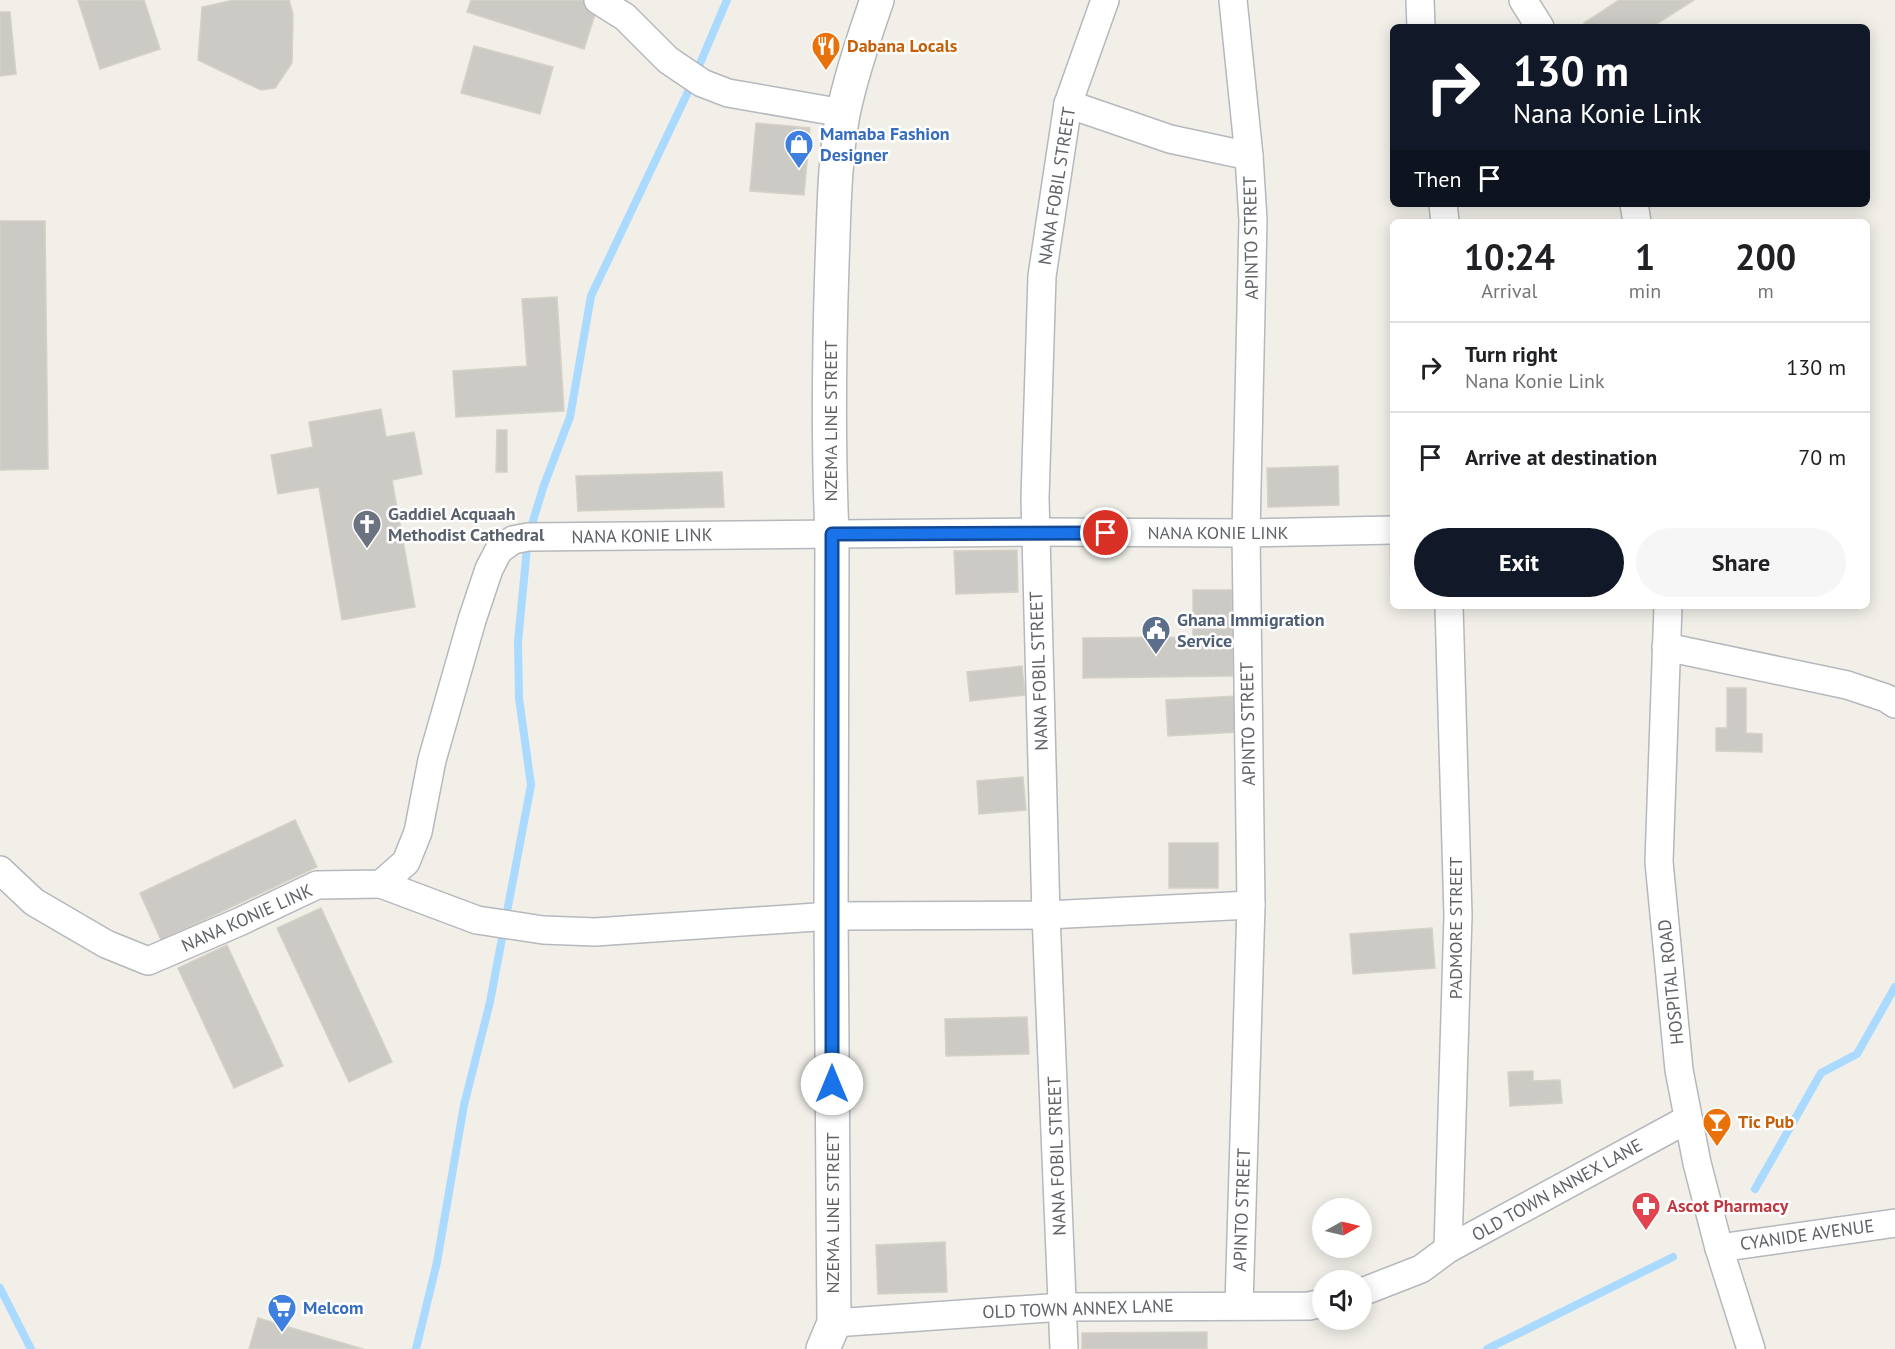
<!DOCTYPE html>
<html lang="en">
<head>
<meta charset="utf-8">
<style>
  body { margin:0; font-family:"PT Sans",sans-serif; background:#f6f6f6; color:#202124; height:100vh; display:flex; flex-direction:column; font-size:22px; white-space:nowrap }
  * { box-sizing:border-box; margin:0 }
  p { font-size:20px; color:#757577 }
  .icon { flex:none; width:33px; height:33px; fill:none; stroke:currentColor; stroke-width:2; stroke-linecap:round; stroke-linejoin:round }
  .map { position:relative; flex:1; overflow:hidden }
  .details { position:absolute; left:1390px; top:219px; width:480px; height:390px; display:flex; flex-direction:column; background:#fff; border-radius:9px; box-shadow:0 3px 15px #0003 }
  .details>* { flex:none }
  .hud { position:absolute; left:1390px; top:24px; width:480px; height:183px; border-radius:9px; box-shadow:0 3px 15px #0003; background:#111827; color:#fff; overflow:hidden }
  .needle { width:39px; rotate:82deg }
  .tools { position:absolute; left:1312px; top:1198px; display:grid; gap:12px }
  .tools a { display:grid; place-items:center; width:60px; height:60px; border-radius:50%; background:#fff; box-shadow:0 3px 15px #0003; font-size:30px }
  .pin { position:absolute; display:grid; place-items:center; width:51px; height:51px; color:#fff; margin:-26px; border:3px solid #fff; border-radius:50%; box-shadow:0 2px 6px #0007 }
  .me { position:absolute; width:66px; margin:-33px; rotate:0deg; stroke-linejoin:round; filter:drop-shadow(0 0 4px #0008) }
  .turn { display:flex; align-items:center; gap:21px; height:126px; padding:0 24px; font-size:27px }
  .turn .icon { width:78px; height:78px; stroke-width:2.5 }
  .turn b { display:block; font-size:42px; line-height:51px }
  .then { display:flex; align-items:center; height:57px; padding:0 24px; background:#0003; gap:12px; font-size:22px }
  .eta { display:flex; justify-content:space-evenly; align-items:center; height:102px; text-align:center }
  .eta b { font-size:36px; font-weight:700; line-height:42px }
  .cta { display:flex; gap:12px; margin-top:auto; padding:12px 24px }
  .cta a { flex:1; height:69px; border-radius:36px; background:#111827; color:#fff; font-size:24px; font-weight:700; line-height:69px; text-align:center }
  .cta a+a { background:#f6f6f6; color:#202124 }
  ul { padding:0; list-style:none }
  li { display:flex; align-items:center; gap:18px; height:90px; padding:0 24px; border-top:2px solid #e0e0e0 }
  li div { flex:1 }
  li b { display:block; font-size:22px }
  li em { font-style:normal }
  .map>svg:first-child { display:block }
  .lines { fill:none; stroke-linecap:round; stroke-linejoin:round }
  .stream { stroke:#aadaff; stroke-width:8 }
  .building { fill:#cccac5; stroke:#d6d1c6; stroke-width:1.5 }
  .minor-casing { stroke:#b5b8bc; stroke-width:30 }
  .tertiary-casing { stroke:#b5b8bc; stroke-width:36 }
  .minor { stroke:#fff; stroke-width:27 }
  .tertiary { stroke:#fff; stroke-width:33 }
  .route-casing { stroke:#114b97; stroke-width:15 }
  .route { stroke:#1a73e8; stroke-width:10 }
  .labels { text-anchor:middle; stroke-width:5; stroke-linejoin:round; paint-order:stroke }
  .food-label { font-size:18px; font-weight:bold; fill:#c56008; stroke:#fff; text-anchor:start }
  .shop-label { font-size:18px; font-weight:bold; fill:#366cbe; stroke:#fff; text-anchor:start }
  .street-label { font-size:18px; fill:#5f6368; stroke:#fff }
  .worship-label { font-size:18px; font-weight:bold; fill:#5b616d; stroke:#fff; text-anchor:start }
  .service-label { font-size:18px; font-weight:bold; fill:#4e5e75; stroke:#fff; text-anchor:start }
  .health-label { font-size:18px; font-weight:bold; fill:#be3a42; stroke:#fff; text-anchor:start }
</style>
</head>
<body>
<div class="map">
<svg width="1895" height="1349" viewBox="0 0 1895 1349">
  <rect width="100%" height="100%" fill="#f1efe8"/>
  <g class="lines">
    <g class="stream">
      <polyline points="1755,1189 1821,1073 1857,1054 1895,987"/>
      <polyline points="0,1288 31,1349"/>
      <polyline points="416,1349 437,1262 464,1105 490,1002 531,785 519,698 518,642 528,537 544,485 570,417 591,296 687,94 727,0"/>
      <polyline points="1487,1349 1673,1257"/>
    </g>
  </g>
  <g class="building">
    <polygon points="78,0 144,0 160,49 100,69"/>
    <polygon points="234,0 289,0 293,14 292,63 275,88 261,90 198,60 202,7"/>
    <polygon points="471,0 591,0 599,2 584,49 467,12"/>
    <polygon points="1619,0 1694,0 1652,27 1586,27 1584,23"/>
    <polygon points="0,12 10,12 16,74 0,76"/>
    <polygon points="474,46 553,67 540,114 461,93"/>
    <polygon points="756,123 810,128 804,195 750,191"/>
    <polygon points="0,221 45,221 48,469 0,470"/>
    <polygon points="557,297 564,411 456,417 453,371 527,366 522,299"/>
    <polygon points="381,409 386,437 414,432 422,474 392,480 415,607 342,620 319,487 278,494 271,455 313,447 309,422"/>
    <polygon points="497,430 507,430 507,472 496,472"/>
    <polygon points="1338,466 1339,505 1268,507 1267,468"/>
    <polygon points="722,472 724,507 578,511 576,476"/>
    <polygon points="1390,547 1394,547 1394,595 1391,595"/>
    <polygon points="1017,550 1018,592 956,594 954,551"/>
    <polygon points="1193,590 1232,590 1233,676 1083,678 1083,638 1193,637"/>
    <polygon points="1022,666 1025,695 970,701 967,672"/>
    <polygon points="1727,688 1746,688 1746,733 1762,734 1762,752 1716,751 1716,728 1727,728"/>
    <polygon points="1236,696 1239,732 1168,736 1166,700"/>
    <polygon points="1023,777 1026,810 979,814 977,781"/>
    <polygon points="295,820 317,867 161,940 140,893"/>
    <rect x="1169" y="843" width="49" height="45"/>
    <polygon points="321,908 392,1062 349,1082 277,928"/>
    <polygon points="1432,928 1435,968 1353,974 1350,934"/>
    <polygon points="227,945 283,1066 234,1088 178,968"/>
    <polygon points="1027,1017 1029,1054 946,1056 945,1019"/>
    <polygon points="1533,1071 1533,1081 1560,1080 1562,1103 1510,1106 1508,1072"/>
    <polygon points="945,1242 947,1292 878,1294 876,1245"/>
    <polygon points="258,1318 363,1349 249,1349"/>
    <polygon points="1207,1332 1207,1349 1082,1349 1082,1333"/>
  </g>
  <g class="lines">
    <g class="minor-casing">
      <g id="minor">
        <polyline points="598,0 625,17 668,60 702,83 728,93 843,113"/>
        <polyline points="1233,0 1249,156 1253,220 1246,533 1251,905 1239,1305"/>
        <polyline points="1420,0 1421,27"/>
        <polyline points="1523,0 1540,27"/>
        <polyline points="1068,104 1170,139 1249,156"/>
        <polyline points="1443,204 1445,222"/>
        <polyline points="1634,204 1637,222"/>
        <polyline points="1668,606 1659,862 1679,1070 1697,1163 1719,1248 1751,1349"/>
        <polyline points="1666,647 1847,685 1886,698 1895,704"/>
        <polyline points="0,870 34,902 106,944 148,961 239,922 317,885 381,884 406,862 418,832 432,760 472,620 489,569 499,550 513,540 528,537 1036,532 1246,533 1394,530"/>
        <polyline points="381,884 477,920 543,930 595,932 831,916 1046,915 1251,905"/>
        <polyline points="1719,1248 1895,1223"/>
        <polyline points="1448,1249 1458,915 1449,606"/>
        <polyline points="1362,1292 1421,1269 1448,1249 1688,1119"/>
        <polyline points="834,1323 1063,1307 1309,1306 1323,1303"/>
        <polyline points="1064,1349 1046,915 1035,498 1042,276 1068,104 1105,0"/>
      </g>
    </g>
    <g class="tertiary-casing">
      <path id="tertiary" d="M 823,1349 L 834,1323 L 831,916 L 832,534 C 828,444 829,354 832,264 C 834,214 834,163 843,114 C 851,75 864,37 877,0"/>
    </g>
    <use href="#minor" class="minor"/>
    <use href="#tertiary" class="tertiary"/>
  </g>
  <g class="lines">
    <g class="route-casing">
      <polyline id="route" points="832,1084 832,534 1106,533"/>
    </g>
    <use href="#route" class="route"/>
  </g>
  <defs>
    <g id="restaurant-pin" transform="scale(1.5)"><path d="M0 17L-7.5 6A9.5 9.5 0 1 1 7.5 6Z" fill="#e8710a" stroke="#fff"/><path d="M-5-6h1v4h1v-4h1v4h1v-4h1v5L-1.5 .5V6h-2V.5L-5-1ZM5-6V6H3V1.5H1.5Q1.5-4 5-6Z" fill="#fff"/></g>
    <g id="shop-pin" transform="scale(1.5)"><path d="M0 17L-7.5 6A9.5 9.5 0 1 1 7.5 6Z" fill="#3f7fe0" stroke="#fff"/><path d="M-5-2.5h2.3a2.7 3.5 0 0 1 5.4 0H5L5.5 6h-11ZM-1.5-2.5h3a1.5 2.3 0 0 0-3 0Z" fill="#fff"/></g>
    <g id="church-pin" transform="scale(1.5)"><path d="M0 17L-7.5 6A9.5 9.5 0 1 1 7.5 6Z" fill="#6b7280" stroke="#fff"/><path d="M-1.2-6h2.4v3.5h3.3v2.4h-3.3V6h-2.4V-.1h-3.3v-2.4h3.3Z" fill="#fff"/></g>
    <g id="civic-pin" transform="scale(1.5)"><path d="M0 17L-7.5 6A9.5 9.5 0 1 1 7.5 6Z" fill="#5c6f8a" stroke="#fff"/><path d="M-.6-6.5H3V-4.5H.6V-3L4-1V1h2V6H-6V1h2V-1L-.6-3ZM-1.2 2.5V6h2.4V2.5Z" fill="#fff"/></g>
    <g id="bar-pin" transform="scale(1.5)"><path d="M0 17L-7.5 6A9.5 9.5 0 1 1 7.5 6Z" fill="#e8710a" stroke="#fff"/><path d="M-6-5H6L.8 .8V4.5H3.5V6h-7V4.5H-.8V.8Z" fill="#fff"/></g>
    <g id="pharmacy-pin" transform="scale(1.5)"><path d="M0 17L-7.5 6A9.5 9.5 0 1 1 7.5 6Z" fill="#e0444e" stroke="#fff"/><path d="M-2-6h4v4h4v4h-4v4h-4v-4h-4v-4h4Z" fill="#fff"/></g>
    <g id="supermarket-pin" transform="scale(1.5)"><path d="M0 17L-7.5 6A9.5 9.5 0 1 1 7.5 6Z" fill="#3f7fe0" stroke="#fff"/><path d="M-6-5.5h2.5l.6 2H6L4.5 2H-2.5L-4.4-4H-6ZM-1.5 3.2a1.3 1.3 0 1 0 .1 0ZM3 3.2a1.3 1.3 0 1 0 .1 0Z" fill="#fff"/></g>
  </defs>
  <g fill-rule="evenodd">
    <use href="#restaurant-pin" x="826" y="46"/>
    <use href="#shop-pin" x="799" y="144"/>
    <use href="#church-pin" x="367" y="524"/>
    <use href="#civic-pin" x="1156" y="630"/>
    <use href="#bar-pin" x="1717" y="1122"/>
    <use href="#pharmacy-pin" x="1646" y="1206"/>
    <use href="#supermarket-pin" x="282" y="1308"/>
  </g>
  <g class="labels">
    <g class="food-label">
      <text x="847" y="52">Dabana Locals</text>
      <text x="1738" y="1128">Tic Pub</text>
    </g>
    <g class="shop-label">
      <text x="820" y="140">Mamaba Fashion<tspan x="820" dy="21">Designer</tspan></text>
      <text x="303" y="1314">Melcom</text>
    </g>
    <g class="street-label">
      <text transform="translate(1057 186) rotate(-81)" y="6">NANA FOBIL STREET</text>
      <text transform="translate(1251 238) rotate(-91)" y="6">APINTO STREET</text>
      <text transform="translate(831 421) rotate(-90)" y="6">NZEMA LINE STREET</text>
      <text x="1218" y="539">NANA KONIE LINK</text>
      <text transform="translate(642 536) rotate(-1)" y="6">NANA KONIE LINK</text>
      <text transform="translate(1039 671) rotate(-92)" y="6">NANA FOBIL STREET</text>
      <text transform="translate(1248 724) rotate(-91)" y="6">APINTO STREET</text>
      <text transform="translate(247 918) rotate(-24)" y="6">NANA KONIE LINK</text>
      <text transform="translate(1456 928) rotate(-90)" y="6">PADMORE STREET</text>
      <text transform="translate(1671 982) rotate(-96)" y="6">HOSPITAL ROAD</text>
      <text transform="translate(1057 1156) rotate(-92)" y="6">NANA FOBIL STREET</text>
      <text transform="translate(1557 1190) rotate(-29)" y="6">OLD TOWN ANNEX LANE</text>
      <text transform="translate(1242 1210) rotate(-88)" y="6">APINTO STREET</text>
      <text transform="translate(833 1213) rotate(-90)" y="6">NZEMA LINE STREET</text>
      <text transform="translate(1807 1235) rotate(-8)" y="6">CYANIDE AVENUE</text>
      <text transform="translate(1078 1309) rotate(-2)" y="6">OLD TOWN ANNEX LANE</text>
    </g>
    <g class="worship-label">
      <text x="388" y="520">Gaddiel Acquaah<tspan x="388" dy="21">Methodist Cathedral</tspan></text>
    </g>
    <g class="service-label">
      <text x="1177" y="626">Ghana Immigration<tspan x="1177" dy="21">Service</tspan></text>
    </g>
    <g class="health-label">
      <text x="1667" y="1212">Ascot Pharmacy</text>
    </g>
  </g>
</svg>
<div class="tools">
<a><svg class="needle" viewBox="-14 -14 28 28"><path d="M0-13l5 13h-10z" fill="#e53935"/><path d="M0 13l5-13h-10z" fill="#757577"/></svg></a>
<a><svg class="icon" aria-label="sound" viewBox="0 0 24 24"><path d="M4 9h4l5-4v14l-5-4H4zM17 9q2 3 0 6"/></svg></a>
</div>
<div class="pin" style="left:1106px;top:533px;background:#d93025"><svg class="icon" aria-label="arrive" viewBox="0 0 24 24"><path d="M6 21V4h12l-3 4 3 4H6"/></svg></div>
<svg class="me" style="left:832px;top:1084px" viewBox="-20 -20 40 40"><circle r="19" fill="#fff"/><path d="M0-13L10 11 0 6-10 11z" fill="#1a73e8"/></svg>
<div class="hud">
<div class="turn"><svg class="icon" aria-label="right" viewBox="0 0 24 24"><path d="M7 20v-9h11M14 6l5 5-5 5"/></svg><div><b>130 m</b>Nana Konie Link</div></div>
<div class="then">Then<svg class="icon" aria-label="arrive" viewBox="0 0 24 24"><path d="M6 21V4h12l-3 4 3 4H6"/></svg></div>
</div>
<section class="details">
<div class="eta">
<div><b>10:24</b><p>Arrival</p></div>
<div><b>1</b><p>min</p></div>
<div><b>200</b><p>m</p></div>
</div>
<ul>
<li><svg class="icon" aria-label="right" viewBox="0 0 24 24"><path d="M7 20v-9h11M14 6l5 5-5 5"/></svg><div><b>Turn right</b><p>Nana Konie Link</p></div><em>130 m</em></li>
<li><svg class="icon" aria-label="arrive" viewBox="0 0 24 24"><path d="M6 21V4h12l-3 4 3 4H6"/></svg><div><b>Arrive at destination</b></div><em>70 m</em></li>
</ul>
<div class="cta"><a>Exit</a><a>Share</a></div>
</section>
</div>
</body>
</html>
